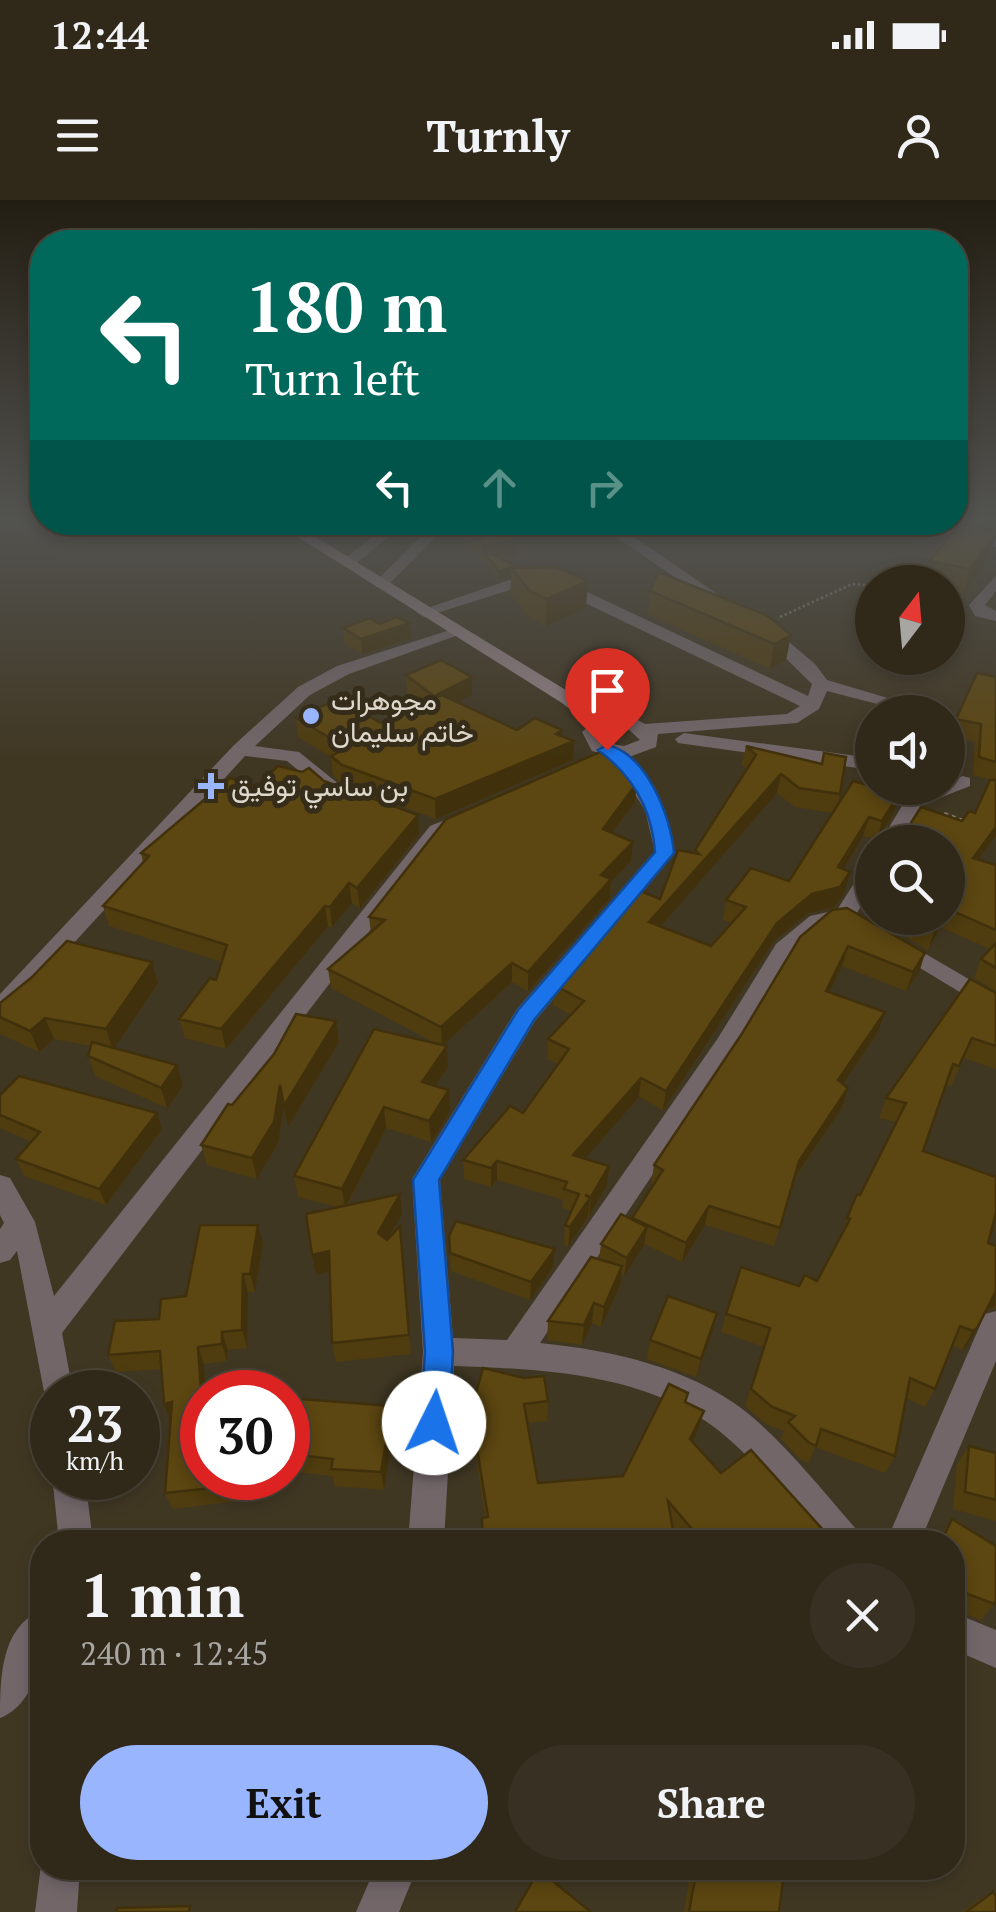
<!DOCTYPE html>
<html lang="en">
<head>
<meta charset="utf-8">
<style>
  body { margin:0; font-family:"PT Serif",Vazirmatn,serif; background:#383123; color:#f1f3f6; height:100vh; display:flex; flex-direction:column; font-size:38px; white-space:nowrap }
  * { box-sizing:border-box; margin:0 }
  p { font-size:32px; color:#a8a6a2 }
  .icon { flex:none; width:55px; height:55px; fill:none; stroke:currentColor; stroke-width:2; stroke-linecap:round; stroke-linejoin:round }
  .map { position:relative; flex:1; overflow:hidden }
  .side { position:absolute; left:30px; top:1330px; width:935px; height:350px; display:flex; flex-direction:column; background:#30291a; border-radius:40px; box-shadow:0 5px 15px #0003,0 0 0 2px #4b4539 }
  .side>* { flex:none }
  .top-card { position:absolute; left:30px; top:30px; width:938px; height:305px; border-radius:40px; box-shadow:0 5px 15px #0003,0 0 0 2px #4b4539; background:#00695c; color:#fff; overflow:hidden }
  .needle { width:65px; rotate:16deg }
  .fabs { position:absolute; left:855px; top:365px; display:grid; gap:20px }
  .fabs a { display:grid; place-items:center; width:110px; height:110px; border-radius:50%; background:#30291a; box-shadow:0 5px 15px #0003,0 0 0 2px #4b4539; font-size:50px }
  .speed { position:absolute; left:30px; top:1170px; display:flex; gap:20px; font-size:50px; font-weight:700; text-align:center }
  .speed>* { display:grid; place-content:center; width:130px; height:130px; border-radius:50%; background:#30291a; box-shadow:0 5px 15px #0003,0 0 0 2px #4b4539; line-height:1 }
  .speed small { font-size:25px; font-weight:400 }
  .speed .limit { border:15px solid #d22; background:#fff; color:#111 }
  .pin { position:absolute; display:grid; place-items:center; width:85px; height:85px; color:#fff; margin:-102px -42px; border-radius:50% 50% 50% 0; rotate:-45deg; box-shadow:0 0 10px #0007 }
  .pin .icon { rotate:45deg }
  .me { position:absolute; width:110px; margin:-55px; rotate:4deg; stroke-linejoin:round; filter:drop-shadow(0 0 8px #0008) }
  .turn { display:flex; align-items:center; gap:35px; height:210px; padding:0 50px; font-size:45px }
  .turn .icon { width:130px; height:130px; stroke-width:2.5 }
  .turn b { display:block; font-size:70px; line-height:85px }
  .lanes { display:flex; align-items:center; height:95px; padding:0 50px; background:#0003; justify-content:center; gap:50px; direction:ltr }
  .lanes .off { opacity:.35 }
  .round { display:grid; place-items:center; flex:none; width:105px; height:105px; border-radius:52px; background:#383123 }
  .summary { display:flex; align-items:center; justify-content:space-between; height:170px; padding:0 50px }
  h1 { font-size:60px; font-weight:600; line-height:75px }
  .primary-button { display:flex; gap:20px; margin-top:auto; padding:20px 50px }
  .primary-button a { flex:1; height:115px; border-radius:60px; background:#99b5fd; color:#111; font-size:40px; font-weight:600; line-height:115px; text-align:center }
  .primary-button a+a { background:#383123; color:#f1f3f6 }
  .status { display:flex; justify-content:space-between; align-items:center; height:70px; padding:0 50px; background:#30291a; direction:ltr }
  .status svg { height:28px; fill:currentColor }
  header { display:flex; justify-content:space-between; align-items:center; height:130px; padding:0 50px; background:#30291a; font-size:45px; font-weight:600 }
  .map>svg:first-child { display:block }
  .lines { fill:none; stroke-linecap:round; stroke-linejoin:round }
  .path-far1 { stroke:#847d6c; stroke-width:2.5; stroke-dasharray:2.5 2.5; stroke-linecap:butt }
  .path { stroke:#847d6c; stroke-width:4; stroke-dasharray:4 4; stroke-linecap:butt }
  .street { fill:#726669; fill-rule:evenodd }
  .secondary { fill:#928085; fill-rule:evenodd }
  .wall { fill:#4f3c0f; fill-rule:evenodd }
  .shaded-wall { fill:#40310c }
  .building { fill:#5c4611; stroke:#40310c; stroke-width:2.5 }
  .route { fill:#1a73e8; stroke:#114b97; stroke-width:2.5 }
  .poi-dot { fill:#99b5fd; stroke:#352c19; stroke-width:4 }
  .labels { text-anchor:middle; stroke-width:10; stroke-linejoin:round; paint-order:stroke }
  .far-poi-label { font-size:28px; fill:#ded8cc; stroke:#352c19; text-anchor:start }
</style>
</head>
<body>
<div class="status"><b>12:44</b><svg viewBox="0 0 49 12"><path d="M0 12V9h3v3zM5 12V6h3v6zM10 12V3h3v9zM15 12V0h3v12zM26 1h20v11H26zM47 4h2v5h-2z"/></svg></div>
<header><svg class="icon" aria-label="menu" viewBox="0 0 24 24"><path d="M4 6h16M4 12h16M4 18h16"/></svg>Turnly<svg class="icon" aria-label="person" viewBox="0 0 24 24"><circle cx="12" cy="8" r="4"/><path d="M4 21q1-7 8-7t8 7"/></svg></header>
<div class="map">
<svg width="996" height="1712" viewBox="0 0 996 1712">
  <rect width="100%" height="100%" fill="#403723"/>
  <g class="lines">
    <polyline class="path-far1" points="780,417 852,384 872,386"/>
    <polyline class="path" points="944,614 966,622"/>
    <g class="street">
      <polygon points="391,322 407,322 353,366 343,366 343,360"/>
      <polygon points="436,322 451,322 386,387 376,387 376,381"/>
      <polygon points="609,322 623,322 627,332 733,405 720,408 616,337"/>
      <polygon points="913,322 937,322 996,339 996,347"/>
      <polygon points="996,376 996,391 985,405 996,411 996,421 975,416 969,405"/>
      <path d="M 512,379 L 564,381 L 808,496 L 812,484 L 756,429 L 770,426 L 815,464 L 827,480 L 935,512 L 908,512 L 827,491 L 819,509 L 797,523 L 658,534 L 656,547 L 629,557 L 665,610 L 675,653 L 535,821 L 440,980 L 453,1138 L 507,1140 L 718,838 L 776,744 L 810,716 L 837,710 L 865,666 L 872,665 L 872,688 L 857,713 L 862,719 L 859,724 L 825,726 L 792,754 L 736,850 L 540,1143 C 611,1150 688,1167 745,1211 C 787,1245 821,1289 857,1330 L 862,1342 L 822,1342 C 789,1304 758,1262 718,1230 C 644,1173 543,1169 454,1166 L 444,1342 L 408,1342 L 423,1152 L 412,979 L 517,809 L 655,652 L 645,610 L 613,560 L 580,574 L 571,568 L 599,553 L 592,551 L 582,532 C 599,516 624,510 645,524 L 787,514 L 800,506 L 556,389 L 513,389 L 424,417 L 416,412 ZM 613,527 L 626,527 L 640,540 L 624,546 L 606,543 L 601,534 Z"/>
      <polygon points="450,430 464,433 349,474 310,495 255,546 299,552 345,589 345,597 331,597 287,561 245,556 8,815 0,817 0,794 233,546 298,487 337,466"/>
      <polygon points="684,533 872,558 872,570 678,543 675,539"/>
      <polygon points="963,576 970,578 970,586 922,605 900,642 880,642 905,601 895,588 914,588 918,593 948,588 948,581"/>
      <polygon points="465,612 475,618 444,634 62,1133 73,1192 52,1192 52,1205 46,1202 17,1051 10,1060 0,1063 0,1029 4,1023 0,1015 0,975 10,978 35,1022 54,1096 430,626"/>
      <polygon points="895,736 996,795 996,814 887,748 884,743 887,738"/>
      <polygon points="996,1111 996,1161 920,1342 886,1342 985,1114"/>
      <polygon points="52,1275 85,1278 93,1342 59,1342"/>
      <path d="M 42,1410 C 44,1447 40,1502 0,1518 C 0,1480 0,1427 42,1410 Z"/>
      <polygon points="952,1412 996,1430 996,1468 952,1449"/>
      <polygon points="42,1657 42,1668 80,1668 77,1712 35,1712"/>
      <polygon points="375,1668 417,1668 399,1712 356,1712"/>
    </g>
    <polygon class="secondary" points="274,322 291,322 574,495 610,524 601,529 595,528 562,503"/>
  </g>
  <g class="wall">
    <polygon points="464,322 508,322 515,356 499,358 586,408 546,426 530,418 510,394 511,377 499,380 472,346"/>
    <polygon points="751,322 804,322 788,333"/>
    <polygon points="996,331 996,337 990,356 963,396 948,392 948,382 925,382 930,361"/>
    <polygon points="650,391 791,435 786,460 770,469 648,415"/>
    <polygon points="380,424 411,438 362,454 344,443 343,428"/>
    <polygon points="406,475 472,495 458,502 517,530 562,536 573,560 436,619 344,585 333,576 331,557 298,537 296,518 381,523 422,504 407,493"/>
    <polygon points="996,477 996,636 978,660 996,665 996,791 974,778 981,759 990,749 940,727 928,750 862,712 867,693 872,685 872,718 948,718 948,642 896,642 901,628 962,621 975,613 992,580 973,575 975,542 950,536 956,519"/>
    <path d="M 746,546 L 840,594 L 837,607 L 894,612 L 877,640 L 863,636 L 843,669 L 845,691 L 835,707 L 808,713 L 773,742 L 663,910 L 639,897 L 585,958 L 609,966 L 607,985 L 589,1016 L 568,1046 L 564,1044 L 565,1025 L 572,1011 L 562,1008 L 563,1000 L 497,980 L 491,987 L 464,979 L 463,960 L 523,913 L 558,864 L 548,859 L 548,839 L 571,815 L 553,805 L 554,785 L 660,699 L 694,653 L 747,569 L 742,565 ZM 777,593 L 795,607 L 833,613 L 789,681 L 726,700 L 723,720 L 732,723 L 711,746 L 660,726 Z"/>
    <polygon points="324,581 419,634 360,708 352,703 332,727 328,726 226,849 185,838 179,819 216,780 222,762 109,726 103,706 143,662 141,653 257,586"/>
    <polygon points="635,602 612,633 631,661 611,682 610,698 528,791 512,782 443,845 448,867 435,886 449,890 450,911 431,942 386,928 348,1005 402,1014 389,1038 400,1026 411,1154 336,1162 332,1143 330,1072 316,1075 312,1055 337,1007 298,997 294,976 437,844 331,788 328,769 371,733 369,717"/>
    <polygon points="832,710 919,773 906,791 842,766 830,792 878,832 843,884 848,888 842,908 794,980 774,1046 705,1025 682,1062 644,1044 624,1076 621,1074 620,1086 601,1127 592,1123 582,1145 547,1140 548,1121 599,1060 601,1044 632,1019 653,986 651,984 654,965"/>
    <polygon points="158,783 114,848 177,865 183,886 167,908 95,876 88,856 91,846 54,839 39,852 0,834 0,803"/>
    <polygon points="996,793 996,869 964,858 951,886 946,884 923,951 988,1043 996,1046 996,1108 986,1110 967,1146 962,1150 952,1145 935,1189 925,1207 906,1198 895,1256 885,1273 815,1247 809,1263 800,1259 781,1239 784,1231 766,1224 745,1206 764,1147 721,1132 726,1114 799,1086 817,1081 840,1037 857,994 860,995 896,922 879,918 886,898"/>
    <polygon points="336,821 339,842 288,927 284,906 278,943 257,979 207,965 201,945 232,905"/>
    <polygon points="0,895 162,929 106,1005 24,976 16,959 32,942 0,928"/>
    <polygon points="449,1036 553,1067 530,1100 451,1071"/>
    <polygon points="263,1043 255,1092 248,1092 247,1148 228,1150 227,1161 204,1164 202,1278 246,1278 246,1300 173,1309 165,1293 171,1220 162,1169 116,1172 108,1155 159,1119 186,1096"/>
    <polygon points="712,1133 696,1177 647,1159 650,1140"/>
    <polygon points="688,1193 686,1202 704,1211 698,1230 693,1242 721,1273 834,1342 683,1342 673,1331 675,1342 483,1342 485,1317 472,1230 471,1211 548,1201 547,1221 528,1223 538,1283 623,1276"/>
    <polygon points="392,1206 394,1225 384,1290 335,1286 332,1276 294,1272 289,1254"/>
    <polygon points="969,1246 996,1253 996,1321 953,1309 957,1264"/>
    <polygon points="952,1319 994,1404 981,1420 952,1409 952,1342 937,1342"/>
    <polygon points="691,1668 768,1668 779,1712 684,1712"/>
    <polygon points="993,1692 996,1712 962,1712 978,1700"/>
  </g>
  <g class="shaded-wall">
    <polygon points="790,322 804,322 788,333"/>
    <polygon points="996,334 990,356 963,396 970,369"/>
    <polygon points="516,341 515,356 490,359 483,351 483,360 483,345"/>
    <polygon points="511,368 511,377 499,380 499,371"/>
    <polygon points="588,381 586,408 546,426 547,399"/>
    <polygon points="410,423 411,438 362,454 361,439"/>
    <polygon points="791,435 786,460 770,469 774,444"/>
    <polygon points="472,477 472,495 435,514 434,496"/>
    <polygon points="562,530 562,546 574,541 573,560 436,619 435,599"/>
    <polygon points="781,574 777,593 647,742 649,722"/>
    <polygon points="637,583 635,602 601,647 603,629"/>
    <polygon points="899,594 894,612 877,640 882,621"/>
    <polygon points="418,615 419,634 360,708 357,688"/>
    <polygon points="869,617 863,636 833,687 838,667"/>
    <polygon points="996,627 996,636 966,676 973,658"/>
    <polygon points="633,642 631,661 611,682 610,698 528,791 528,772 601,675"/>
    <polygon points="850,672 845,691 835,707 808,713 773,742 663,910 666,891 777,723 812,694"/>
    <polygon points="349,683 352,703 332,727 330,707"/>
    <polygon points="325,706 328,726 226,849 221,829"/>
    <polygon points="942,718 944,718 940,727 928,750 934,732"/>
    <polygon points="848,746 842,766 821,810 826,791"/>
    <polygon points="925,753 919,773 906,791 913,772"/>
    <polygon points="152,762 158,783 113,850 106,829"/>
    <polygon points="512,763 512,782 442,846 441,827"/>
    <polygon points="885,812 878,832 832,900 838,880"/>
    <polygon points="45,818 54,839 39,852 30,831"/>
    <polygon points="336,821 339,842 288,927 284,906 278,943 257,979 252,958 280,885"/>
    <polygon points="447,846 448,867 423,903 422,882"/>
    <polygon points="177,865 183,886 167,908 161,888"/>
    <polygon points="641,878 639,897 572,974 573,955"/>
    <polygon points="848,888 842,908 793,980 799,961"/>
    <polygon points="449,890 450,911 431,942 429,921"/>
    <polygon points="384,907 386,928 345,1009 342,989"/>
    <polygon points="157,913 162,929 106,1005 99,989"/>
    <polygon points="497,961 497,980 491,987 491,968"/>
    <polygon points="609,966 607,985 589,1016 591,997"/>
    <polygon points="400,994 402,1014 380,1053 378,1033"/>
    <polygon points="590,998 588,1017 568,1046 570,1027"/>
    <polygon points="709,1006 705,1025 682,1062 686,1043"/>
    <polygon points="258,1025 263,1043 255,1092 250,1074"/>
    <polygon points="647,1027 644,1045 624,1076 627,1058"/>
    <polygon points="555,1049 553,1067 530,1100 531,1082"/>
    <polygon points="329,1051 333,1071 316,1075 312,1055"/>
    <polygon points="622,1066 620,1086 601,1127 604,1107"/>
    <polygon points="243,1074 248,1092 247,1148 242,1130"/>
    <polygon points="996,1091 995,1107 984,1110 995,1092"/>
    <polygon points="594,1103 592,1123 582,1145 584,1125"/>
    <polygon points="717,1113 712,1133 696,1177 701,1159"/>
    <polygon points="977,1128 967,1146 962,1150 973,1131"/>
    <polygon points="222,1132 228,1150 227,1161 222,1144"/>
    <polygon points="198,1147 204,1164 206,1192 202,1192 202,1204"/>
    <polygon points="172,1202 171,1221 164,1204"/>
    <polygon points="392,1206 394,1225 384,1290 381,1272"/>
    <polygon points="704,1211 698,1230 685,1258 690,1239"/>
    <polygon points="240,1278 246,1278 246,1300 240,1285"/>
    <polygon points="966,1393 952,1409 952,1406 961,1395"/>
  </g>
  <g class="building">
    <polygon points="468,322 508,322 516,341 483,345 472,331"/>
    <polygon points="960,323 996,331 996,334 970,369 930,361"/>
    <polygon points="483,351 517,366 499,371"/>
    <polygon points="556,367 588,381 547,399 531,392 511,368"/>
    <polygon points="658,372 768,416 791,435 774,444 650,391"/>
    <polygon points="396,417 410,423 361,439 343,428 370,418 380,424"/>
    <polygon points="441,460 472,477 434,496 406,475"/>
    <polygon points="977,473 996,477 996,562 979,557 981,524 956,519"/>
    <polygon points="442,495 517,530 535,518 562,530 556,534 574,541 435,599 342,565 331,556 347,548 296,518 338,499 381,523"/>
    <polygon points="746,546 822,564 824,553 846,557 840,594 799,588 781,574 649,722 711,746 746,707 726,700 751,668 789,681 853,581 899,594 882,621 869,617 838,667 850,672 840,687 812,694 777,723 666,891 641,878 573,955 609,966 591,997 585,995 590,998 570,1027 565,1025 579,994 564,989 567,982 497,961 491,968 463,960 510,906 523,913 569,849 548,839 584,801 554,785 636,689 660,699 678,650 699,654 695,650 756,555"/>
    <polygon points="600,552 622,560 637,583 603,629 633,642 601,675 611,679 528,772 512,763 441,827 328,769 385,720 369,717 446,619"/>
    <polygon points="278,566 302,572 309,568 324,581 418,615 357,688 349,683 330,707 325,706 221,829 179,819 210,778 216,780 227,745 103,706 149,656 141,653 230,578 257,586"/>
    <polygon points="990,580 996,580 996,627 973,658 996,665 996,730 948,709 948,642 925,642 930,636 901,628 909,626 921,607 962,621 969,611 975,613"/>
    <polygon points="847,708 925,753 913,772 848,746 826,791 885,812 838,880 848,888 799,961 780,1028 709,1006 686,1043 632,1018 663,970 654,965 743,832 800,737 832,710"/>
    <polygon points="909,718 942,718 934,732"/>
    <polygon points="67,741 152,762 106,829 45,818 30,831 0,817 0,803 32,777"/>
    <polygon points="996,743 996,768 981,759"/>
    <polygon points="970,779 996,793 996,846 972,838 959,866 953,864 923,951 996,977 996,1013 988,1043 996,1046 996,1091 977,1128 973,1131 960,1126 935,1189 910,1178 895,1256 821,1229 816,1246 808,1242 788,1222 795,1216 772,1207 751,1189 770,1128 726,1114 741,1067 799,1086 805,1075 817,1081 850,1019 847,1018 857,994 860,995 906,903 886,898"/>
    <polygon points="296,814 336,821 284,906 280,885 274,922 252,958 201,945 228,904 232,905 274,854"/>
    <polygon points="374,829 447,846 422,882 449,890 429,921 384,907 342,989 294,976"/>
    <polygon points="92,842 177,865 161,888 88,856"/>
    <polygon points="19,876 157,913 99,989 16,959 40,932 0,915 0,895"/>
    <polygon points="400,994 378,1033 387,1040 400,1026 409,1135 332,1143 329,1051 312,1055 306,1014"/>
    <polygon points="621,1014 647,1027 627,1058 601,1044"/>
    <polygon points="456,1021 555,1049 531,1082 450,1053 449,1036"/>
    <polygon points="200,1025 258,1025 250,1074 243,1074 242,1130 222,1132 222,1144 198,1147 202,1204 202,1278 240,1278 240,1285 165,1293 172,1202 164,1204 160,1151 108,1155 115,1121 159,1119 161,1099 186,1096"/>
    <polygon points="591,1057 622,1066 604,1107 594,1103 584,1125 548,1121"/>
    <polygon points="668,1096 717,1113 701,1159 650,1140"/>
    <polygon points="483,1168 524,1178 544,1176 548,1201 524,1204 538,1283 623,1276 669,1184 688,1193 685,1202 704,1211 690,1239 721,1273 751,1250 834,1342 703,1342 668,1301 675,1342 589,1342 588,1333 544,1342 483,1342 482,1318 488,1317 471,1211"/>
    <polygon points="301,1199 392,1206 381,1272 331,1269 333,1259 289,1254"/>
    <polygon points="969,1246 996,1253 996,1300 965,1292"/>
    <polygon points="952,1319 996,1346 996,1400 994,1404 966,1393 961,1395 952,1390 952,1342 941,1342"/>
    <polygon points="697,1668 768,1668 784,1673 779,1712 689,1712"/>
    <polygon points="539,1670 591,1712 515,1712"/>
    <polygon points="993,1692 996,1696 996,1712 966,1712"/>
    <polygon points="190,1706 189,1712 116,1712 117,1708"/>
  </g>
  <linearGradient id="sky" x2="0" y2="1"><stop stop-color="#231e13"/><stop offset="0.57" stop-color="#535350"/><stop offset="1" stop-color="#535350" stop-opacity="0"/></linearGradient>
  <rect width="996" height="558" fill="url(#sky)"/>
  <path class="route" d="M 607,545 C 646,553 671,616 674,653 L 534,820 L 439,980 L 453,1152 L 449,1223 L 445,1233 L 434,1237 L 424,1233 L 420,1223 L 425,1152 L 413,980 L 518,810 L 655,652 C 652,609 632,575 598,550 Z"/>
  <g class="poi-dot">
    <circle cx="311" cy="516" r="10"/>
    <path d="M206 571h10v10h10v10h-10v10h-10v-10h-10v-10h10z"/>
  </g>
  <g class="labels">
    <g class="far-poi-label">
      <text x="331" y="510">مجوهرات<tspan x="331" dy="32">خاتم سليمان</tspan></text>
      <text x="231" y="596">بن ساسي توفيق</text>
    </g>
  </g>
</svg>
<div class="fabs">
<a><svg class="needle" viewBox="-14 -14 28 28"><path d="M0-13l5 13h-10z" fill="#e53935"/><path d="M0 13l5-13h-10z" fill="#a8a6a2"/></svg></a>
<a><svg class="icon" aria-label="sound" viewBox="0 0 24 24"><path d="M4 9h4l5-4v14l-5-4H4zM17 9q2 3 0 6"/></svg></a>
<a><svg class="icon" aria-label="search" viewBox="0 0 24 24"><circle cx="10" cy="10" r="6"/><path d="M15 15l6 6"/></svg></a>
</div>
<div class="speed"><div>23<small>km/h</small></div><div class="limit">30</div></div>
<div class="pin" style="left:607px;top:550px;background:#d93025"><svg class="icon" aria-label="arrive" viewBox="0 0 24 24"><path d="M6 21V4h12l-3 4 3 4H6"/></svg></div>
<svg class="me" style="left:434px;top:1223px" viewBox="-20 -20 40 40"><circle r="19" fill="#fff"/><path d="M0-13L10 11 0 6-10 11z" fill="#1a73e8"/></svg>
<div class="top-card">
<div class="turn"><svg class="icon" aria-label="left" viewBox="0 0 24 24"><path d="M17 20v-9H6M10 6l-5 5 5 5"/></svg><div><b>180 m</b>Turn left</div></div>
<div class="lanes"><svg class="icon" aria-label="left" viewBox="0 0 24 24"><path d="M17 20v-9H6M10 6l-5 5 5 5"/></svg><svg class="icon off" aria-label="ahead" viewBox="0 0 24 24"><path d="M12 20V5M6 11l6-6 6 6"/></svg><svg class="icon off" aria-label="right" viewBox="0 0 24 24"><path d="M7 20v-9h11M14 6l5 5-5 5"/></svg></div>
</div>
<section class="side">
<div class="summary"><div><h1>1 min</h1><p>240 m · 12:45</p></div><a class="round"><svg class="icon" aria-label="close" viewBox="0 0 24 24"><path d="M6 6l12 12M18 6L6 18"/></svg></a></div>
<div class="primary-button"><a>Exit</a><a>Share</a></div>
</section>
</div>
</body>
</html>
